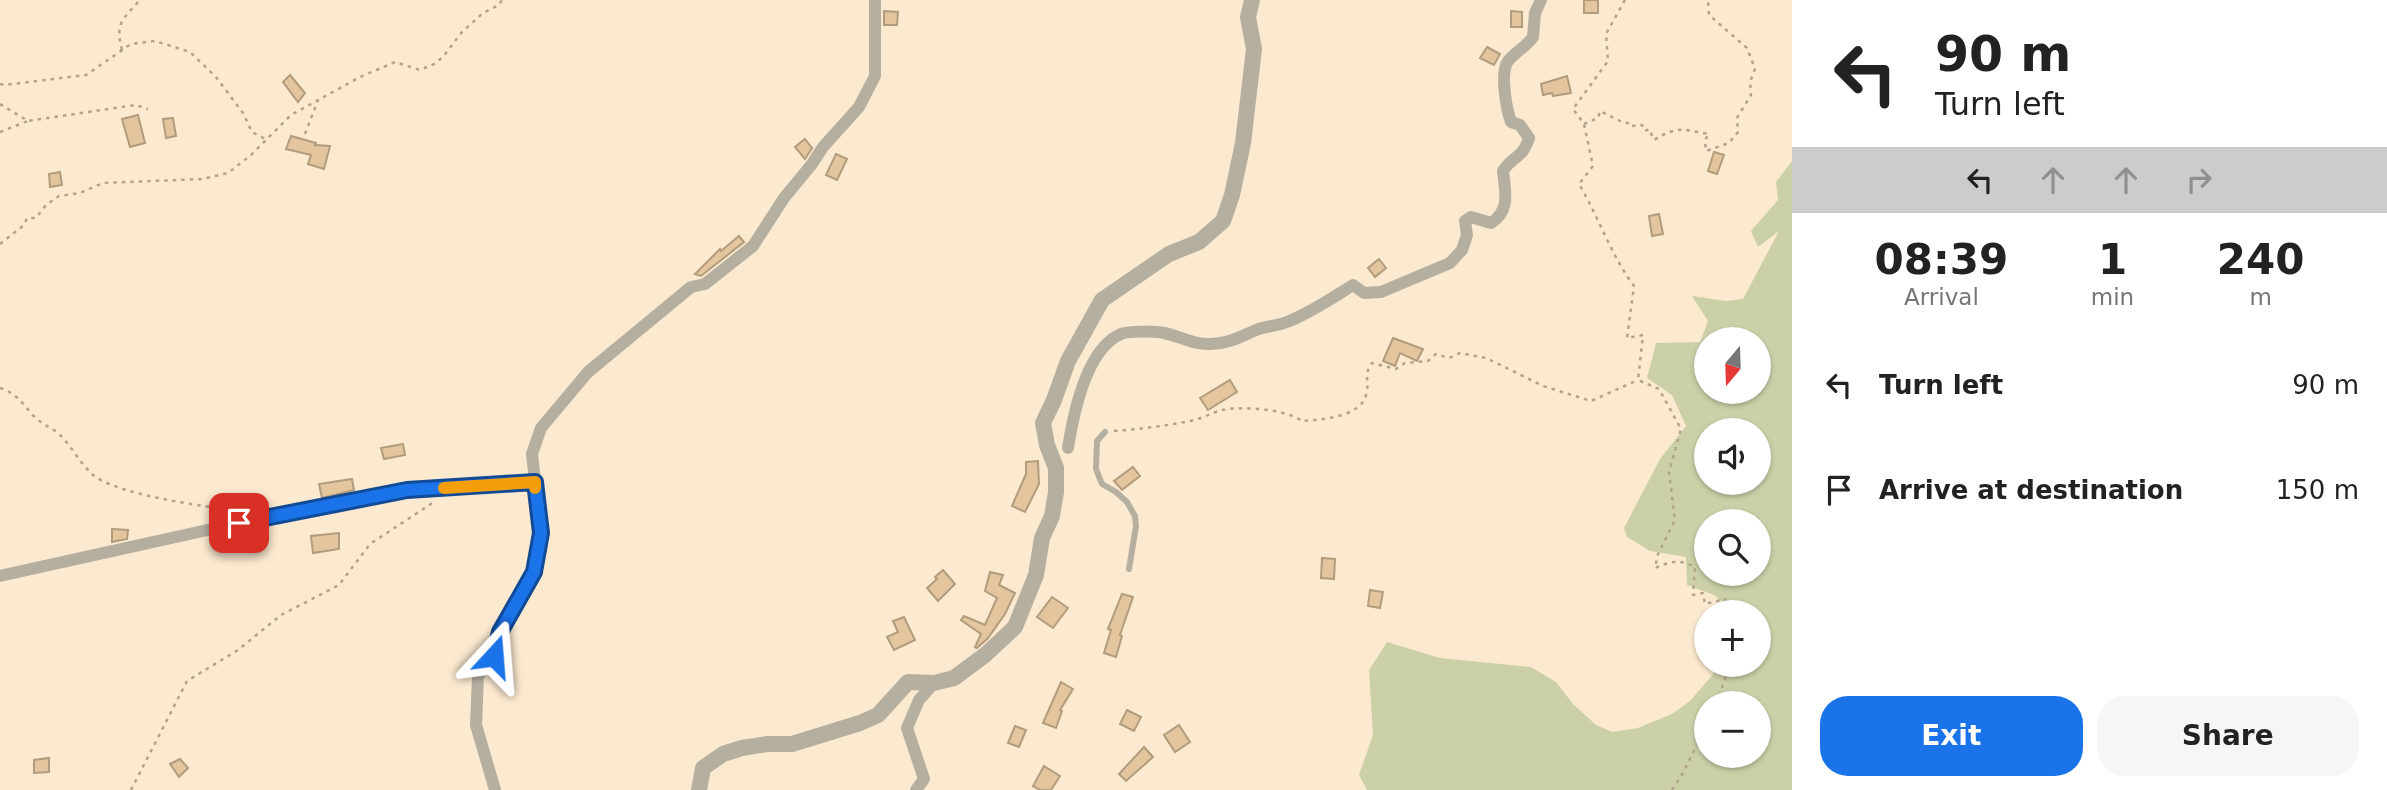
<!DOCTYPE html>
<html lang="en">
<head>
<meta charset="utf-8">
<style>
  body { margin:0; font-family:"DejaVu Sans",sans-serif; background:#f6f6f6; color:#222; height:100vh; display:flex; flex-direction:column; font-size:26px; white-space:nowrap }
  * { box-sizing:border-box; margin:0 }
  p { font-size:23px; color:#767676 }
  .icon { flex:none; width:38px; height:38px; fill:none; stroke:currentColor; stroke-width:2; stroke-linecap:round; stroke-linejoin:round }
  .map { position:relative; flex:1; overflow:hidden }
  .details { display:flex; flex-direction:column; background:#fff; width:595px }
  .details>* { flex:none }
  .top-card { background:#fff; color:#222; overflow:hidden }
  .needle { width:46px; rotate:199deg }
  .controls { position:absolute; left:1694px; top:327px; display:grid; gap:14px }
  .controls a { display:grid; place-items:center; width:77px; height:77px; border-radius:50%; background:#fff; box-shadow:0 2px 5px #0004; font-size:35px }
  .pin { position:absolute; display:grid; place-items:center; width:60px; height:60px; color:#fff; margin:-30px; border-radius:14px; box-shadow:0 4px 10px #0006 }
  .me { position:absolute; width:77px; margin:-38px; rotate:19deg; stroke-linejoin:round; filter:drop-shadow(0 0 5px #0008) }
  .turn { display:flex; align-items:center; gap:24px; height:147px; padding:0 28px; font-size:32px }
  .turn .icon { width:91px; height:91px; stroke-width:2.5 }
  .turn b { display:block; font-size:49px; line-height:60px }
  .lanes { display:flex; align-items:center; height:66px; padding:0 28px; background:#0003; justify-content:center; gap:35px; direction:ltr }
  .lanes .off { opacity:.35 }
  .eta { display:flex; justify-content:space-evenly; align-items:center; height:119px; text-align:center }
  .eta b { font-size:42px; font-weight:800; line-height:49px }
  .action { display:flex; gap:14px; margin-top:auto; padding:14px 28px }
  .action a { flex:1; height:80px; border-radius:28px; background:#1a73e8; color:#fff; font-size:28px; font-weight:800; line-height:80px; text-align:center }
  .action a+a { background:#f6f6f6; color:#222 }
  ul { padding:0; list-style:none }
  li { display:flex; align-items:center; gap:21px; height:105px; padding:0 28px }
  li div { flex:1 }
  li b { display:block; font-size:26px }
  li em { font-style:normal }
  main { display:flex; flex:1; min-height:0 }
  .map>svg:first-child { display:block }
  .green { fill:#ccd0a8; fill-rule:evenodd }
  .building { fill:#e3c69d; stroke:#b29c7e; stroke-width:2 }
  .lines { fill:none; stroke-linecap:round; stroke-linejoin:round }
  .path { stroke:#b1a38e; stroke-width:2.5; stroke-dasharray:3.5 5; stroke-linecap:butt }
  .service { stroke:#b5afa0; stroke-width:6 }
  .minor { stroke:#b5afa0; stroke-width:12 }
  .tertiary { stroke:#b5afa0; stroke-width:16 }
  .route-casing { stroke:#114b97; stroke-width:18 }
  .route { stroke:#1a73e8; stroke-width:12 }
  .slow { stroke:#f59e0b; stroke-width:12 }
</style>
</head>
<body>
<main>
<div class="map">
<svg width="1792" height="790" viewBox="0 0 1792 790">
  <rect width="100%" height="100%" fill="#fcead0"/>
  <path class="green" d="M 1792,161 L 1792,790 L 1367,790 L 1359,775 L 1373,735 L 1369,670 L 1387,642 L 1440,658 L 1531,667 L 1556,682 L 1573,704 L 1596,725 L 1612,732 L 1638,728 L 1672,714 L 1690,701 L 1721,665 L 1759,665 L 1759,612 L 1734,612 L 1714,595 L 1687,585 L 1686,557 L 1650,551 L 1627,537 L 1624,528 L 1660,459 L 1686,426 L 1672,395 L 1647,378 L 1656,343 L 1700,342 L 1708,321 L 1692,296 L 1726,301 L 1743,299 L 1779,231 L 1758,247 L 1751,231 L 1778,200 L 1776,182 ZM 1706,340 L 1759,340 L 1759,392 L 1706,392 ZM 1706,430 L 1759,430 L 1759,483 L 1706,483 ZM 1706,522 L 1759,522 L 1759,574 L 1706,574 ZM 1706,704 L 1759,704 L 1759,756 L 1706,756 Z"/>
  <g class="building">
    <rect x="1584" y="0" width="14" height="13"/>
    <polygon points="884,11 898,12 897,25 884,25"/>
    <polygon points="1511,11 1522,12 1522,27 1511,27"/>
    <polygon points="1487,47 1500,54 1494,65 1480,58"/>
    <polygon points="290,75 305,93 298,102 283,82"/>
    <polygon points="1567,76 1571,93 1553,96 1552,93 1543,95 1541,84"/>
    <polygon points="138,115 145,143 130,147 122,119"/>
    <polygon points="173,118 176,136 166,138 163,119"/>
    <polygon points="291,136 316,143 315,145 330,146 324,169 308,164 311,155 286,149"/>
    <polygon points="805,139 812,148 805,159 795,147"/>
    <polygon points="1714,152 1724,155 1717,174 1708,171"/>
    <polygon points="836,154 847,159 837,180 826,175"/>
    <polygon points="60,172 62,185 50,187 49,174"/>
    <polygon points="1659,214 1663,234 1652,236 1649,216"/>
    <polygon points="739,236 744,242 701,276 695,274 720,249 721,251"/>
    <polygon points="1379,259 1386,268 1375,277 1368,268"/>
    <polygon points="1393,338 1423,349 1417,361 1400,353 1395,366 1383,361"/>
    <polygon points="1230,380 1237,392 1208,410 1200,398"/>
    <polygon points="403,444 405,455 384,459 381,448"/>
    <polygon points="1038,461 1039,484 1025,512 1012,506 1026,474 1026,462"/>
    <polygon points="1133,467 1140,476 1122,490 1114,481"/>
    <polygon points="352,479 354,490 322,498 319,484"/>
    <polygon points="112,529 128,530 127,539 112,542"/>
    <polygon points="339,533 339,549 313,553 311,536"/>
    <polygon points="1322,558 1335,559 1334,579 1321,578"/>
    <polygon points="943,570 955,584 938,601 927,588 937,579 935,577"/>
    <polygon points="990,572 1003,575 999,585 1015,593 1005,614 988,638 977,648 975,647 981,634 961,620 964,616 985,625 997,598 985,591"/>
    <polygon points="1370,590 1383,592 1380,608 1368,606"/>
    <polygon points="1122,594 1133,597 1120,635 1122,636 1116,657 1104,653 1111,630 1108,629"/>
    <polygon points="1052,597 1068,608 1053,628 1037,617"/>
    <polygon points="904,617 915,640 894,650 887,637 898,632 893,621"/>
    <polygon points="1061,682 1073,689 1060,710 1062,711 1056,728 1043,723"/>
    <polygon points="1127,710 1141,717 1134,731 1120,724"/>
    <polygon points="1179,725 1190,742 1175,752 1164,735"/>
    <polygon points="1015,726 1026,730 1019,747 1008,743"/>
    <polygon points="1144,747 1153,757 1126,781 1119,774"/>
    <polygon points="49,758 49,772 34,773 34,760"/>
    <polygon points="180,759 188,768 179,777 170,764"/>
    <polygon points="1044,766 1060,776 1051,790 1040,790 1033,786"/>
  </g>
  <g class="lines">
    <g class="path">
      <path d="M 1625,0 L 1606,34 L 1608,61 L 1573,109 L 1584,124 L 1593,166 L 1579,184 C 1599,218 1611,255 1634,286 L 1627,338 L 1643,335 L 1638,380 L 1659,389 L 1681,429 L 1669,472 L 1675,520 L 1658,554 L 1655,568 C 1672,561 1679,559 1695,567 L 1693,595 L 1703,593 L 1705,604 L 1725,599 L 1731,612"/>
      <path d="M 122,50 C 115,23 122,20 140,0"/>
      <polyline points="0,84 4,85 86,75 131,44 155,41 190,52 216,77 243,113 252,132 265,139"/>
      <polyline points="0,104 28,121 136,105 148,109"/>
      <path d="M 1584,124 L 1598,118 L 1600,111 L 1624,123 L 1630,123 L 1631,126 L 1642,125 L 1645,131 L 1649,129 L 1654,140 C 1678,125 1684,130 1709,134 L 1705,140 L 1706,151 L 1729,143 L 1738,132 L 1737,118 L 1751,95 L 1750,82 L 1755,69 L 1747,48 L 1709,15 L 1708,0"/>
      <polyline points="0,132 28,121"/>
      <polyline points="305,134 318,100"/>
      <polyline points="0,244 24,225 27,218 36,218 46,205 59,196 80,193 103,183 202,179 228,173 251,155 291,115 360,77 395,62 420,70 434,64 443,57 462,32 483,13 499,5 502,0"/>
      <path d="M 0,388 C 16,393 22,403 32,414 C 39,423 49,426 58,433 C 71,445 79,462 92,474 C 113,494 205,507 236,510"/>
      <path d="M 1114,431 C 1140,429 1165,426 1190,421 C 1201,419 1211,413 1222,410 C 1242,406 1286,409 1302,421 C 1320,420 1361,417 1366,395 C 1370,383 1363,374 1372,363 L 1396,369 L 1405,363 L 1428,361 L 1436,354 L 1449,358 L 1460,353 L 1486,358 L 1543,386 L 1591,401 L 1638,380"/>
      <polyline points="1716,704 1730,665"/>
      <polyline points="131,790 187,681 238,650 281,615 339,585 370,544 434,502"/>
      <polyline points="1672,790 1683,773 1706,726"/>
    </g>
    <polyline class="service" points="1105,432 1097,441 1096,469 1102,484 1116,492 1127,502 1135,516 1136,526 1129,569"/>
    <g class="minor">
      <path d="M 1068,448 C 1073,416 1086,349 1121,334 C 1127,331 1156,331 1164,333 C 1180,336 1193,345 1210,344 C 1228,344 1240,337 1256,330 C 1266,326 1277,326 1287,322 C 1310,313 1332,298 1353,285 L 1364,293 L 1381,292 L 1450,263 L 1462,250 L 1467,235 L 1465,221 L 1471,217 L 1491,223 C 1511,210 1505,191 1503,171 C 1513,155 1522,160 1529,138 L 1520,125 L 1511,122 C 1506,108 1500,72 1508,61 C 1515,52 1526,47 1533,37 L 1535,13 L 1541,0"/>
      <polyline points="0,576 239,523 407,490 535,482"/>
      <polyline points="495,790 476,725 478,676 494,656 500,632 534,572 541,533 532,454 541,428 588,372 691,287 705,284 753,246 784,198 812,164 823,147 859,107 875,76 875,0"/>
      <polyline points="916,790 924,779 907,728 919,700 934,683"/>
    </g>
    <polyline class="tertiary" points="699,790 703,768 723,754 742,748 767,744 792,744 860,723 878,715 908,682 934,683 954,678 985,655 1015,627 1036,575 1042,538 1052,516 1056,492 1056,468 1047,445 1043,423 1054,400 1068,361 1102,300 1169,254 1199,242 1223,221 1232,195 1243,143 1254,49 1248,17 1252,0"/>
  </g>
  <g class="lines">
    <g class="route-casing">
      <polyline id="route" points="239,523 407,490 535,482 541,533 534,572 500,632 494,656"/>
    </g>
    <use href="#route" class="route"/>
    <polyline class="slow" points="444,488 535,482 535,488"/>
  </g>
</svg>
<div class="controls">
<a><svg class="needle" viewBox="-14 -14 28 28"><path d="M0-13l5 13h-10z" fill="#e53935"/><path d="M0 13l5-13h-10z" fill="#767676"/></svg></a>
<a><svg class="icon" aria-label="sound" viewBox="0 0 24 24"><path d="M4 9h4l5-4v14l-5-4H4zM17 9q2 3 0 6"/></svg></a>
<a><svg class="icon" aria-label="search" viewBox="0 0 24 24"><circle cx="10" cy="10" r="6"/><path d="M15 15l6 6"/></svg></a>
<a>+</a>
<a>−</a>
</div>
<div class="pin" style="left:239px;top:523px;background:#d93025"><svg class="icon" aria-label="arrive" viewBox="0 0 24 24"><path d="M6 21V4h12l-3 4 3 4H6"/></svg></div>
<svg class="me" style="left:494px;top:656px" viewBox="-20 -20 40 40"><path d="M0-17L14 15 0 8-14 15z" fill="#1a73e8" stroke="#fff" stroke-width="4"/></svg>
</div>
<section class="details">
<div class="top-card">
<div class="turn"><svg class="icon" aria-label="left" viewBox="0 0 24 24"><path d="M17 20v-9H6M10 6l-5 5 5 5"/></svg><div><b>90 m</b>Turn left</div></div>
<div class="lanes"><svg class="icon" aria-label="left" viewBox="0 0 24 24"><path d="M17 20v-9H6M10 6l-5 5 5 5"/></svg><svg class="icon off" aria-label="ahead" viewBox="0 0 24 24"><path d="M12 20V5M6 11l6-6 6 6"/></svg><svg class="icon off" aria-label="ahead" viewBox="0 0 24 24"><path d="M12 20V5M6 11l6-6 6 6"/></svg><svg class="icon off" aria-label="right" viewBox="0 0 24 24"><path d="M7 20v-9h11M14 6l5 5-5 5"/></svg></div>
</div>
<div class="eta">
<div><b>08:39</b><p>Arrival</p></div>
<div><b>1</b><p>min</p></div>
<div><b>240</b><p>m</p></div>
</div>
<ul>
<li><svg class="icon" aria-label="left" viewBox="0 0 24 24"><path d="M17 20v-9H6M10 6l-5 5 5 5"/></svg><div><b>Turn left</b></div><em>90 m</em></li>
<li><svg class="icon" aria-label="arrive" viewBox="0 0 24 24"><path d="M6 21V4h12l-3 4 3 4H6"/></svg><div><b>Arrive at destination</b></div><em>150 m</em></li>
</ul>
<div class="action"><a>Exit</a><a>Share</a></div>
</section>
</main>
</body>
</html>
